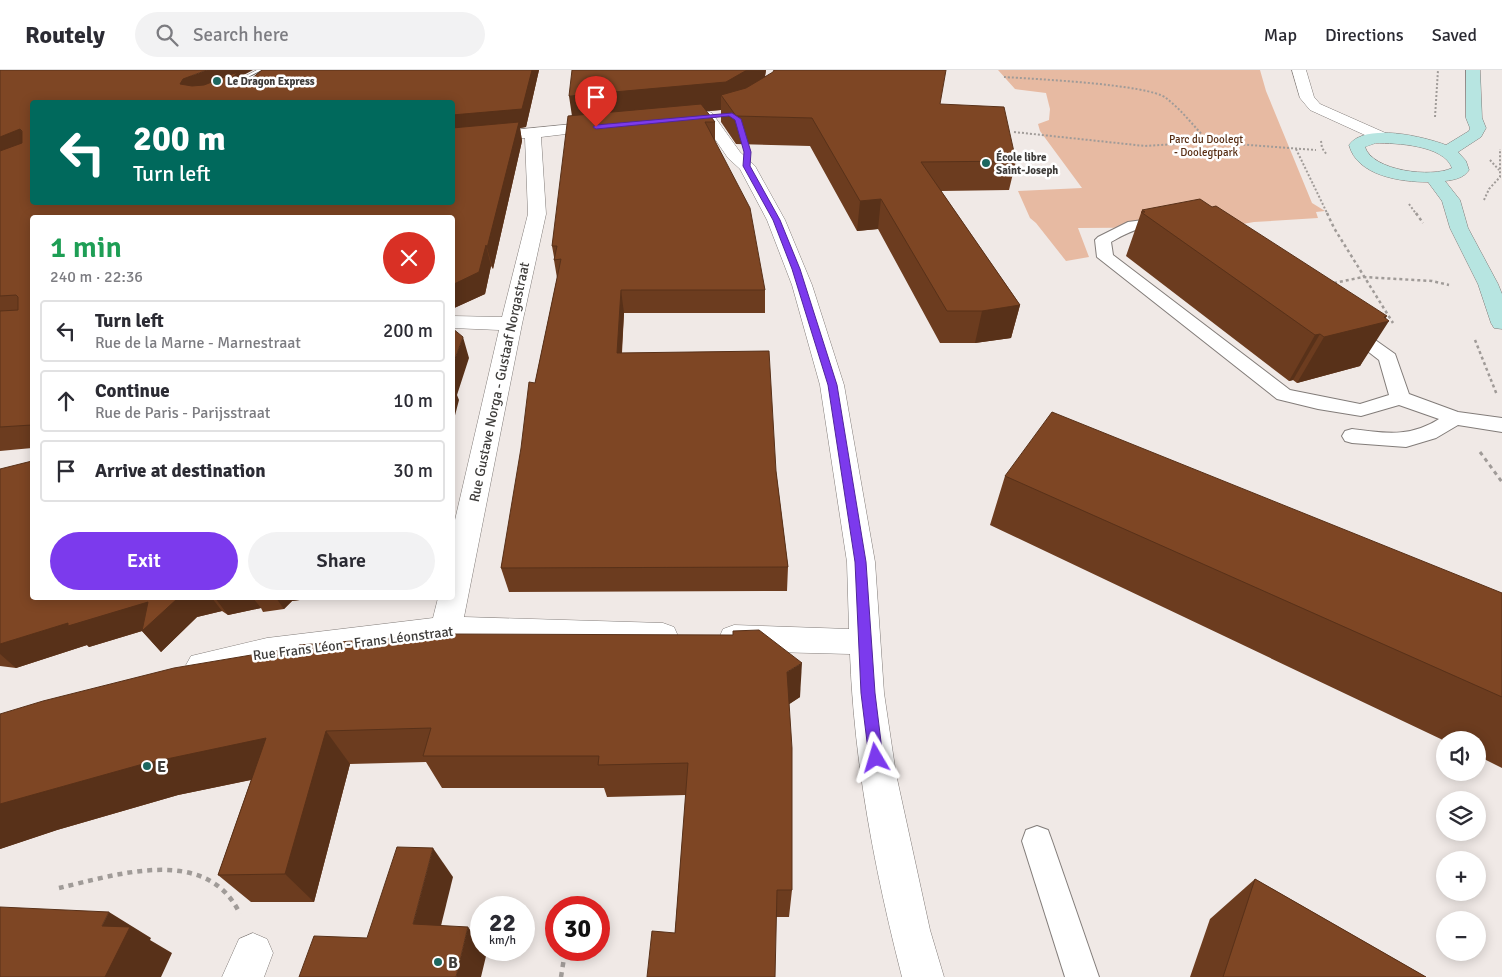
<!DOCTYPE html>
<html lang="en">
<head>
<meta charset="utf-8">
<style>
  body { margin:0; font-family:Signika,sans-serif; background:#f2f2f3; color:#2b2b33; height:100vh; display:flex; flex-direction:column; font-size:19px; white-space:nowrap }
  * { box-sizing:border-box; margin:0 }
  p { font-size:16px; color:#7c7c81 }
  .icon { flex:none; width:28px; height:28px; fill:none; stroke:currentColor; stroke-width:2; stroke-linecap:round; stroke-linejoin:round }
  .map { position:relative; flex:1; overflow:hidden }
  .details { position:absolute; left:30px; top:145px; width:425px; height:385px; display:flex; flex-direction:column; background:#fff; border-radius:5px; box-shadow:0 2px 12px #0003 }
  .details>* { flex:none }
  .banner { position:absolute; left:30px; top:30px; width:425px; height:105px; border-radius:5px; box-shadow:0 2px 12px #0003; background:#00695c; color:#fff; overflow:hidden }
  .buttons { position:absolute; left:1436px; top:661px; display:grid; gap:10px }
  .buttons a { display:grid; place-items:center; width:50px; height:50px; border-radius:50%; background:#fff; box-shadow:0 2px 12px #0003; font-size:25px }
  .speed { position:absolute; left:470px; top:826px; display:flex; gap:10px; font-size:25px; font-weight:700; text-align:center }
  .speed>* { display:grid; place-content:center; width:65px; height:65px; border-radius:50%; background:#fff; box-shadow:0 2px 12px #0003; line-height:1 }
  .speed small { font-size:12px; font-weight:400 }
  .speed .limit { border:8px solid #d22; background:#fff; color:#111 }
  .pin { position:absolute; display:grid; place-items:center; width:42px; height:42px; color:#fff; margin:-51px -21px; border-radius:50% 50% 50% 0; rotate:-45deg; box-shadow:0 0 5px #0007 }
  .pin .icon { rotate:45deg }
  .me { position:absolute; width:55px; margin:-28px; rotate:353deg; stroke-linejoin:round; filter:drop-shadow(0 0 4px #0008) }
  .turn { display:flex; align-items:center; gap:18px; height:105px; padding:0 20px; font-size:22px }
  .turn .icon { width:65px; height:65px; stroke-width:2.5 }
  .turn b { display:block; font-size:35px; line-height:42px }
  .round { display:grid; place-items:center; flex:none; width:52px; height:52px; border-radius:26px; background:#f2f2f3 }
  .head { display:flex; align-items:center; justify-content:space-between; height:85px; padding:0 20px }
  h1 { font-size:30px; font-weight:600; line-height:38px; color:#1e9e55 }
  .cta { display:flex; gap:10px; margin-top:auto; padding:10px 20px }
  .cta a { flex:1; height:58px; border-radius:30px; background:#7c3aed; color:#fff; font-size:20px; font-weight:600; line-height:58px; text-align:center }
  .cta a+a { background:#f2f2f3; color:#2b2b33 }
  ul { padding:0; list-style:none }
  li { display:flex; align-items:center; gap:15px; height:62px; margin:0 10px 8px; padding:0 10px; border:2px solid #e1e1e2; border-radius:5px }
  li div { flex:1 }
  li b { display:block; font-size:19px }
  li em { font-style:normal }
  header { display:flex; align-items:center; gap:30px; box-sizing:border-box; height:70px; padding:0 25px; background:#fff; border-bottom:1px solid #e1e1e2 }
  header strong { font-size:24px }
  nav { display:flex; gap:28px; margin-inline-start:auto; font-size:18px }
  .search { width:350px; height:45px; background:#f2f2f3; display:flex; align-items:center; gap:12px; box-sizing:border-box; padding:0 18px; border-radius:28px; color:#7c7c81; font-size:19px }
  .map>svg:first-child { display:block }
  .green { fill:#e7baa2 }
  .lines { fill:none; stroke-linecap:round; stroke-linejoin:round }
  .service-casing { stroke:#827c79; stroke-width:2 }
  .pedestrian-casing { stroke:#827c79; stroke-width:1 }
  .minor-casing { stroke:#827c79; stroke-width:1 }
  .secondary-casing { stroke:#827c79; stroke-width:1 }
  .path-far3 { stroke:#a09b98; stroke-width:2; stroke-dasharray:2 2; stroke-linecap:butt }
  .path-far2 { stroke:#a09b98; stroke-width:2.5; stroke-dasharray:3 3; stroke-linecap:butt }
  .path-far1 { stroke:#a09b98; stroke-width:3; stroke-dasharray:4 4; stroke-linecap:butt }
  .path { stroke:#a09b98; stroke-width:4.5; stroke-dasharray:5 5; stroke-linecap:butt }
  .service { fill:#fff; fill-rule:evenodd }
  .pedestrian { fill:#fff; fill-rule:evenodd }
  .minor { fill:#fff; fill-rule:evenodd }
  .secondary { fill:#b7e5e1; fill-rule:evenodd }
  .tram { stroke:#5b5856; stroke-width:1 }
  .wall { fill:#6c3c1f }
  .shaded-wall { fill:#583119 }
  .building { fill:#7e4624; stroke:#583119 }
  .route { fill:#7c3aed; stroke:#51269a }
  .poi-dot { fill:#1d675f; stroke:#fff; stroke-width:2 }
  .labels { text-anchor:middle; stroke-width:5; stroke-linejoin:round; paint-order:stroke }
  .far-poi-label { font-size:11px; font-weight:bold; fill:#3e3c3a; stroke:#fff; text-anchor:start }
  .far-park-label { font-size:11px; fill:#582e14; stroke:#fff }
  .street-label { font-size:14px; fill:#3e3c3a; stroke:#fff }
  .near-poi-label { font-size:16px; font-weight:bold; fill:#3e3c3a; stroke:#fff; text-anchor:start }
</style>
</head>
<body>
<header>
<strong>Routely</strong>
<div class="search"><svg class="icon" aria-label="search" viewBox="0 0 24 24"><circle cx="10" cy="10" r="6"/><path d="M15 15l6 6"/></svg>Search here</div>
<nav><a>Map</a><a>Directions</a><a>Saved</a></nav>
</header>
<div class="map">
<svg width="1502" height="907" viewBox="0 0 1502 907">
  <rect width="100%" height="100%" fill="#f0e9e6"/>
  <polygon class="green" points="998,0 1260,0 1266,21 1312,133 1325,141 1316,142 1318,148 1254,152 1226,157 1078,158 1089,187 1066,191 1036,153 1030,148 1018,121 1082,118 1040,61 1038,54 1049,50 1050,39 1046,23 1015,19"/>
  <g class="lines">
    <g class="service-casing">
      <g id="service">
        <path d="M 1158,148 L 1171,150 L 1174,153 L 1171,156 C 1164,158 1158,156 1150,157 C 1136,158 1123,165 1111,172 L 1113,185 L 1290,320 L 1360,334 L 1389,325 L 1379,290 L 1339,259 L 1342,255 L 1348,254 L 1354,255 L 1395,284 L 1409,324 L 1458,342 L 1502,348 L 1502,362 L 1458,355 L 1436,368 L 1406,377 L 1352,373 L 1345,371 L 1342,366 L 1345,361 L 1352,359 C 1385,363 1409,368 1439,349 L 1399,335 L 1361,346 L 1318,339 L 1277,329 L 1097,187 L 1095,170 L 1098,167 L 1128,152 Z"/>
        <polygon points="1037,756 1048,760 1052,771 1099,907 1065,907 1022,771 1026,760"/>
      </g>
    </g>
    <g class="pedestrian-casing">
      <polygon id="pedestrian" points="253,863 267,869 273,883 264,907 222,907 239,869"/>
    </g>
    <g class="minor-casing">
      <g id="minor">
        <path d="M 257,0 L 275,0 L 273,3 C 248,16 218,36 190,32 L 192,29 L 234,12 Z"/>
        <polygon points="1292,0 1306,0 1314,27 1320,34 1390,65 1392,68 1390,71 1378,71 1310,40 1300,28"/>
        <path d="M 707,41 L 712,43 L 740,82 L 755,96 L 785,150 L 812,215 L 844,315 L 875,492 L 884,623 L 896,704 L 930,860 L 944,907 L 902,907 C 875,802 854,693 850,584 L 734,581 L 723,577 L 719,568 L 723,559 L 734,555 L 849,559 L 847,492 L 820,315 L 792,215 L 767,150 L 740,99 L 728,88 L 699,46 L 702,43 Z"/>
        <polygon points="603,51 608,53 611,56 608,59 541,67 546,144 522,254 464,547 663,553 674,557 678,566 674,575 663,579 446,572 267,594 202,608 191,604 186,595 191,586 267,568 433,548 438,528 452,528 452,463 499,260 452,258 452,246 502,247 528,144 525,68 452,76 452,66"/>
      </g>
    </g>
    <g class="secondary-casing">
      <path id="secondary" d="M 1466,0 L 1480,0 L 1482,48 L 1486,58 L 1481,67 L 1458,82 L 1466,91 L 1469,100 C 1464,108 1454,110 1445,111 L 1460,130 L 1468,158 L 1498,214 L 1502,224 L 1502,259 L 1494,258 L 1491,253 L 1478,214 L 1450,158 L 1442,131 L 1428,112 C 1401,112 1357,106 1349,75 C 1365,52 1425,67 1446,75 L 1469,61 L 1470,58 L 1466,48 ZM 1376,73 C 1396,73 1444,75 1452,98 C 1432,108 1372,101 1365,77 Z"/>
    </g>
    <g class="path-far3">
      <path d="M 1004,7 C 1033,9 1148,14 1166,28 C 1182,40 1195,58 1209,72 L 1316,80"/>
      <polyline points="1435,47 1438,0"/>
      <polyline points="1014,62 1145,76 1208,72"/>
      <polyline points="1321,71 1322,78 1327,85"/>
      <polyline points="1296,79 1328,145"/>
      <polyline points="1490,90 1499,100"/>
      <polyline points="1484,130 1489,119 1500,107 1500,79"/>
      <polyline points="1409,134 1417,145"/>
    </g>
    <g class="path-far2">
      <polyline points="1327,143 1334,158 1393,253"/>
      <polyline points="1416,143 1423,153"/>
      <polyline points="1334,213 1363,207 1432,211 1449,215"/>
      <polyline points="1475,270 1497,325"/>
    </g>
    <polyline class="path-far1" points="1480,382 1502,412"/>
    <g class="path">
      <path d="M 59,818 C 116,805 207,774 240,844"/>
      <polyline points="561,907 564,888"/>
    </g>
    <use href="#service" class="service"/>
    <use href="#pedestrian" class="pedestrian"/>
    <use href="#minor" class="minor"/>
    <use href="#secondary" class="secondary"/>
    <polyline class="tram" points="229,17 263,0"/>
  </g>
  <g class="wall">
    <polygon points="0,0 240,7 243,15 262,0 539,0 526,57 520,58 522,71 493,199 491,196 485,224 452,239 452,148 32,148 32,378 0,381"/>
    <polygon points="766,0 765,7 940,34 1016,91 1009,120 941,121 1020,235 1011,268 975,273 940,273 878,159 857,161 810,76 736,74 721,52 721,40 706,41 715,52 715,71 765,220 765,243 624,243 622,283 776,401 788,497 787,521 509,522 501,498 535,313 557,208 554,190 554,187 552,176 572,46"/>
    <polygon points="1142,140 1386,248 1360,296 1297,313 1293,310 1289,311 1126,186"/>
    <polygon points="0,399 32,528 315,528 292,531 284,539 263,542 261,538 228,545 222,541 197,547 161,582 142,561 89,577 87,575 16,598 0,596"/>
    <polygon points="1005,406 1502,523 1502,698 1478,686 1478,670 1445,670 1445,671 990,455"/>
    <polygon points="800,627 789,634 792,820 789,847 776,847 675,863 686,725 607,727 604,718 442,718 426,692 350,694 314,832 251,832 218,805 251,710 178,725 57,760 0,779 0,644"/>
    <polygon points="1255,809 1426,907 1190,907 1210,849"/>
  </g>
  <g class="shaded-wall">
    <polygon points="207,0 253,0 240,7 245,20 191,27 180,14 183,9"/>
    <polygon points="532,0 539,0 526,57 520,58 522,71 493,199 487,178 452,64 452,45"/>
    <polygon points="747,0 766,0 764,11 758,20 721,25 721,40 573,53 569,26"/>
    <polygon points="20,59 31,78 0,91 0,67"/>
    <polygon points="881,129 878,159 857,161 860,131"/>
    <polygon points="486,175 491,196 485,224 452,239 452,215"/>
    <polygon points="621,220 624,243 620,307 617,283"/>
    <polygon points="1020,235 1011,268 975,273 982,241"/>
    <polygon points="1387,246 1383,252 1389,251 1360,296 1297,313 1324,267"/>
    <polygon points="1320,264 1293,310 1289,311 1315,265"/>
    <polygon points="463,267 469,288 457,325 459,330 452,357 452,297"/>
    <polygon points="178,528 212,528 222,541 197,547 161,582 142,561 89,577 87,575 16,598 0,584 0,574 68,553 148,532"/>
    <polygon points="215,528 253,528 261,538 228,545"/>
    <polygon points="276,528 315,528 292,531 284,539"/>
    <polygon points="802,593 800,627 785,637 787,602"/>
    <polygon points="326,661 350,694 314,832 285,804"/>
    <polygon points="266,668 293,701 178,725 57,760 0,779 0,734 143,694"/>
    <polygon points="433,778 453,807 435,880 413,854"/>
    <polygon points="109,842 151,868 150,870 172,883 161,907 105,907 102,856"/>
    <polygon points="468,857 481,875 481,880 485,880 487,882 481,907 456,907"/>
  </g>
  <g class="building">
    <polygon points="0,0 207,0 183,9 180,14 192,16 204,15 238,2 226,13 226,15 244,15 262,0 532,0 522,39 452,45 452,32 32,32 32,132 452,132 452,58 519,52 487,178 486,175 479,202 452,215 452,148 32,148 32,355 0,357 0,241 18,240 18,227 16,225 0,226 0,81 22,73 22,61 20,59 0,67"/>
    <polygon points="572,0 747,0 726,12 569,26"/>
    <polygon points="774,0 946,0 940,34 1004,37 1016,91 921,92 1020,235 982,241 947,241 881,129 860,131 812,48 736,46 721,25 746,18 773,2"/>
    <polygon points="701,34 715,52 705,52 750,138 765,220 621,220 617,283 769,281 776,401 788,497 501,498 521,378 529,312 535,313 561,189 554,190 557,176 552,176 568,46"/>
    <polygon points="1200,129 1212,137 1216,136 1387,246 1384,247 1389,251 1324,267 1320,264 1315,265 1141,142 1145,142 1142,140"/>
    <polygon points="452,258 463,267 452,297"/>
    <polygon points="1052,342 1502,523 1502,627 1005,406"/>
    <polygon points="32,391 32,528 178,528 142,561 148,532 68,556 68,553 0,574 0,399"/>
    <polygon points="759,560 802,593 787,602 792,678 792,820 777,820 775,907 647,907 652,861 675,863 688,693 598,695 599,686 423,686 431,658 326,661 285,804 218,805 266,668 143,694 0,734 0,644 43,631 174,598 299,577 299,575 444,564 733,565 733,561"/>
    <polygon points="397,777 433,778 413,854 468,857 456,907 299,907 314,866 367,868"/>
    <polygon points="1255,809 1426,907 1223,907"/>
    <polygon points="0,837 109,842 102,856 130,857 105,907 0,907"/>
  </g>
  <polygon class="route" points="732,43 741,49 751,82 750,96 780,150 800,199 837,315 866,492 875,623 883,688 881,692 876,694 871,692 869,688 861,623 855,492 828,315 792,199 773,150 743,96 744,82 735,50 729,46 596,59 593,57 596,55"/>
  <g class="poi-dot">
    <circle cx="217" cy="11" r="5"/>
    <circle cx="986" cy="93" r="5"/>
    <circle cx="147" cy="696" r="5"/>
    <circle cx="438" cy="892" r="5"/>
  </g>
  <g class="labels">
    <g class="far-poi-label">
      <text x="227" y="15">Le Dragon Express</text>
      <text x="996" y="91">École libre<tspan x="996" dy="13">Saint-Joseph</tspan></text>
    </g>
    <g class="far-park-label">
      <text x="1206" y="73">Parc du Doolegt<tspan x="1206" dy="13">- Doolegtpark</tspan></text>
    </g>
    <g class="street-label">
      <text transform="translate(499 312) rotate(-78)" y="5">Rue Gustave Norga - Gustaaf Norgastraat</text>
      <text transform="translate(353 573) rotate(-7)" y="5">Rue Frans Léon - Frans Léonstraat</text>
    </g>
    <g class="near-poi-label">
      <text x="157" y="702">E</text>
      <text x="448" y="898">B</text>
    </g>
  </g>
</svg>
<div class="buttons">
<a><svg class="icon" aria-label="sound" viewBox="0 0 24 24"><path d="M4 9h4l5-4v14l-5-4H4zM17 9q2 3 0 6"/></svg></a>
<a><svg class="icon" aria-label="layers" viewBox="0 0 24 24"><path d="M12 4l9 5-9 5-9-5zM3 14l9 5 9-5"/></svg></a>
<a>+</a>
<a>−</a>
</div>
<div class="speed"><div>22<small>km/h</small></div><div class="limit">30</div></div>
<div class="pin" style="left:596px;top:57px;background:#d93025"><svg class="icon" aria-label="arrive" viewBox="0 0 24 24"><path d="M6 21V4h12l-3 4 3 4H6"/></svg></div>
<svg class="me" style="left:876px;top:688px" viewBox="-20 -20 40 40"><path d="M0-17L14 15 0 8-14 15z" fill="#7c3aed" stroke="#fff" stroke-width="4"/></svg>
<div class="banner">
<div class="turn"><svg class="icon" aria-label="left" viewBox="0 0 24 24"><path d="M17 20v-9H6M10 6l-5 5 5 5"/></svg><div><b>200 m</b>Turn left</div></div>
</div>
<section class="details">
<div class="head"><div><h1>1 min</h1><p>240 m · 22:36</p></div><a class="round" style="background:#d93025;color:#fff"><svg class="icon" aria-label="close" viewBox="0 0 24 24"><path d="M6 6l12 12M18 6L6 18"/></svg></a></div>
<ul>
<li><svg class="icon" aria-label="left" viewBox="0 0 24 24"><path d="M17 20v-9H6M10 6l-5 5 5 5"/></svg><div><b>Turn left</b><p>Rue de la Marne - Marnestraat</p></div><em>200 m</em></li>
<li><svg class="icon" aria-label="ahead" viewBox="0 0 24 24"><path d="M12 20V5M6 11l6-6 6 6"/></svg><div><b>Continue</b><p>Rue de Paris - Parijsstraat</p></div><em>10 m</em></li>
<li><svg class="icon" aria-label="arrive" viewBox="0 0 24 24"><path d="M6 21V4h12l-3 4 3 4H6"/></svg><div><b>Arrive at destination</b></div><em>30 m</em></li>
</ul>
<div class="cta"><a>Exit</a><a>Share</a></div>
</section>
</div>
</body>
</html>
